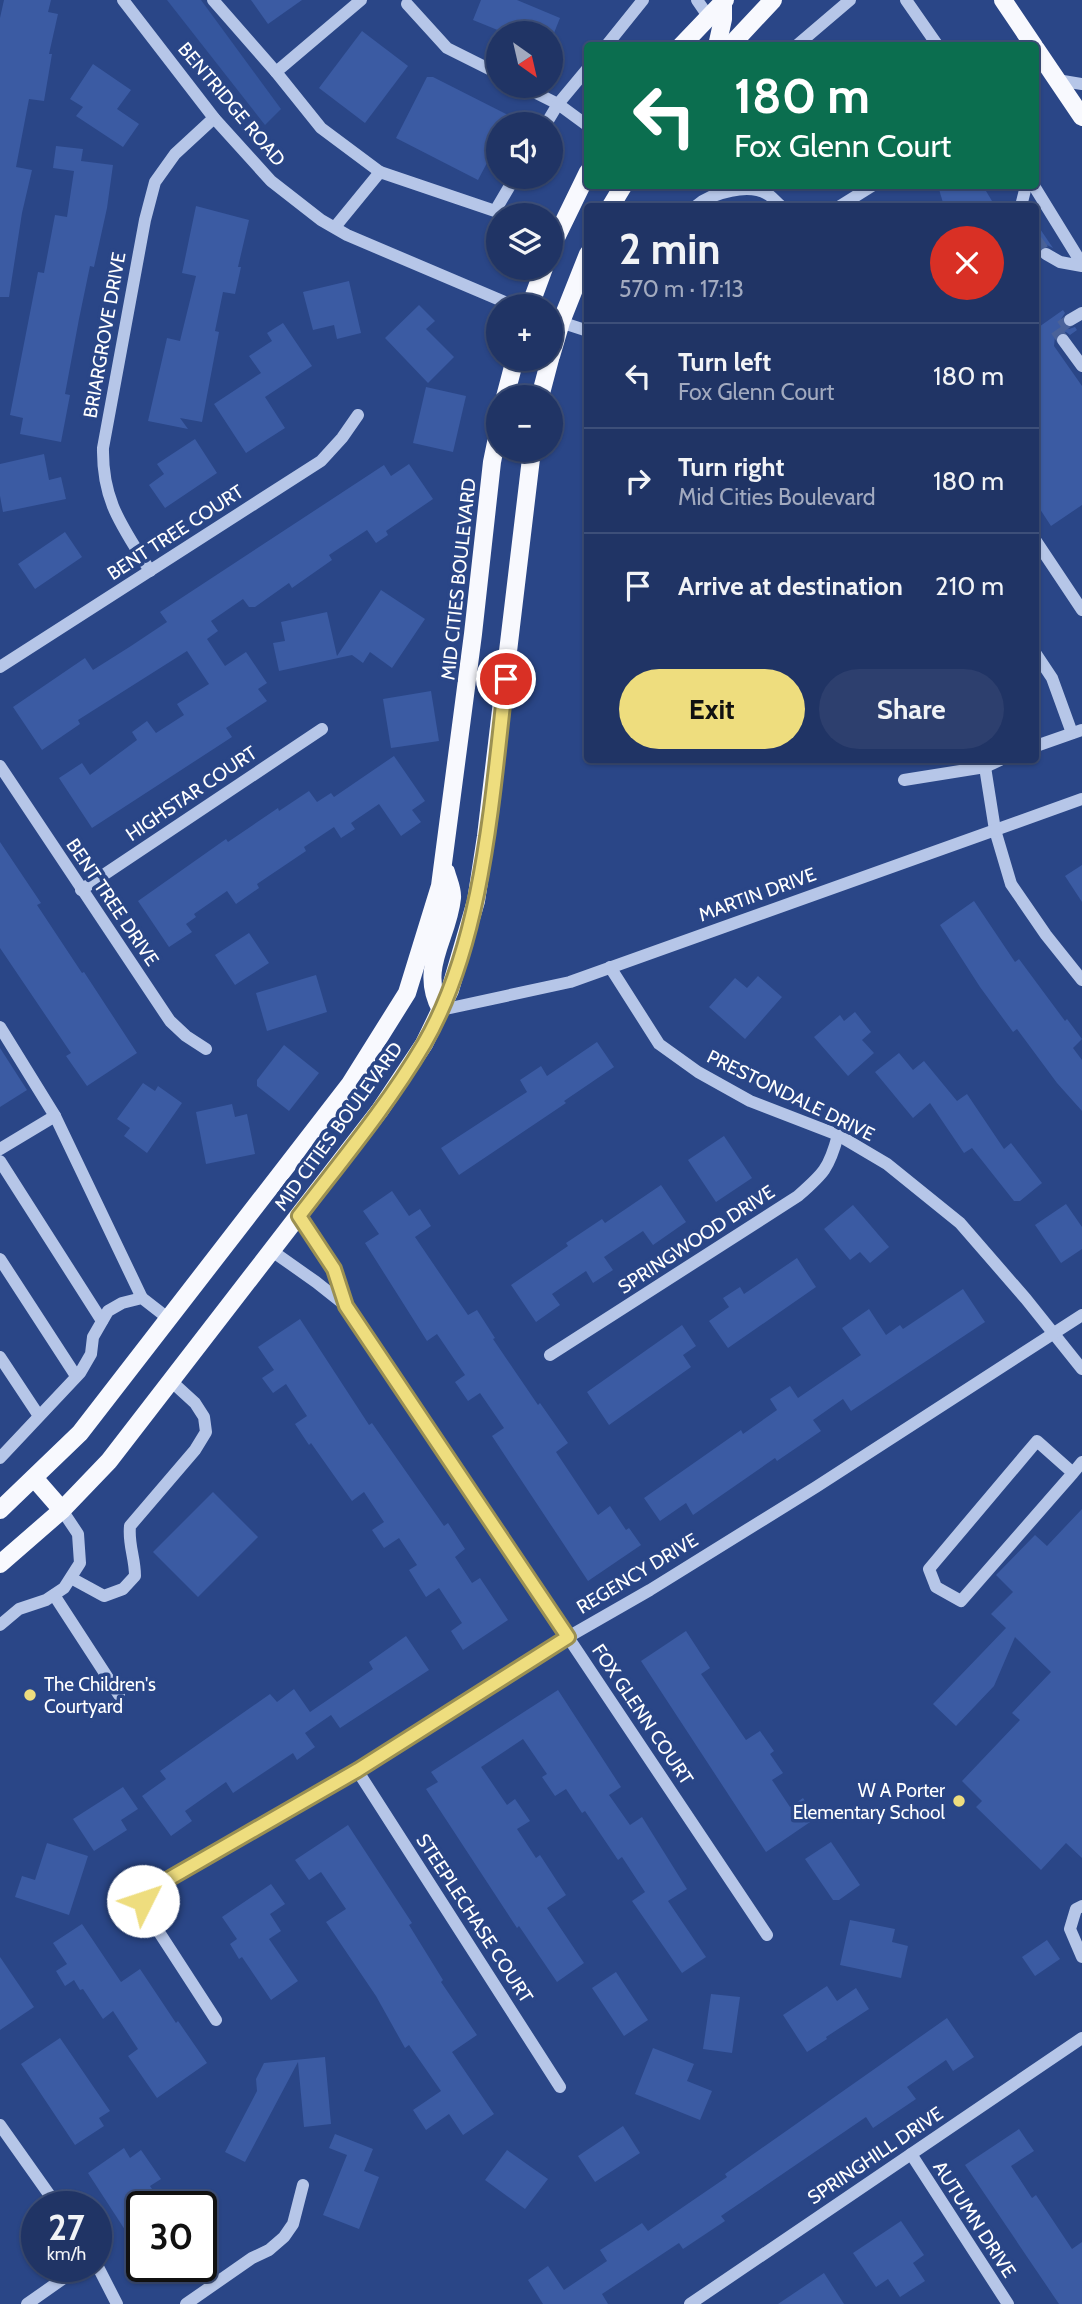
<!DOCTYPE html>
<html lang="en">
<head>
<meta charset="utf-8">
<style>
  body { margin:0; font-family:Cabin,sans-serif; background:#2d3f6e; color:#f1f3f6; height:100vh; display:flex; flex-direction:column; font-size:26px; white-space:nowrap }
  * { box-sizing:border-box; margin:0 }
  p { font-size:23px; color:#a2aabf }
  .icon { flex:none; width:38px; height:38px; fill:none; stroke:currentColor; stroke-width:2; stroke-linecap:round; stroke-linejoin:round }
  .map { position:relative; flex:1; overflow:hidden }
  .side { position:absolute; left:584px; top:203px; width:455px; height:560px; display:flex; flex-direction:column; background:#203465; border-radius:7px; box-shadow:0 2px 5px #0004,0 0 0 2px #3d4f79 }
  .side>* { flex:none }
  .hud { position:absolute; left:584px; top:42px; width:455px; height:147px; border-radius:7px; box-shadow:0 2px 5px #0004,0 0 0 2px #3d4f79; background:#0b6e4f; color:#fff; overflow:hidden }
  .needle { width:46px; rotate:146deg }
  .tools { position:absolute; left:486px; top:21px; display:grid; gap:14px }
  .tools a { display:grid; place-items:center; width:77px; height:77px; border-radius:50%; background:#203465; box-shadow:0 2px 5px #0004,0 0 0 2px #3d4f79; font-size:35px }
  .speed { position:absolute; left:21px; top:2191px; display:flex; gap:14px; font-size:35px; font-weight:700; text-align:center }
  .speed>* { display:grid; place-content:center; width:91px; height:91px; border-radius:50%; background:#203465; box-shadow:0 2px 5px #0004,0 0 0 2px #3d4f79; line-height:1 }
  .speed small { font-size:18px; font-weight:400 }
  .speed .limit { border:4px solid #111; border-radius:10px; background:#fff; color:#111 }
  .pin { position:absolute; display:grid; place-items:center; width:60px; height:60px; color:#fff; margin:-30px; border:4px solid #fff; border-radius:50%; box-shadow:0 2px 7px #0007 }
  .me { position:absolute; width:77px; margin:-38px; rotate:49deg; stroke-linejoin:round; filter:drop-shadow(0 0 5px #0008) }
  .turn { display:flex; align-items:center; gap:24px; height:147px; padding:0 35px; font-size:32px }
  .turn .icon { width:91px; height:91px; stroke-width:2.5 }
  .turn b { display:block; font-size:49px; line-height:60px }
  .round { display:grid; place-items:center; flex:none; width:74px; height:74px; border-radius:37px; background:#2d3f6e }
  .headline { display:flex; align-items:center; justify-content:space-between; height:119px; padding:0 35px }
  h1 { font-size:42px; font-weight:700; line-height:52px }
  .action { display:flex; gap:14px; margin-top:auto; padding:14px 35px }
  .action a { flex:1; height:80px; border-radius:42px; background:#eedd7e; color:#111; font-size:28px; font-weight:700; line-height:80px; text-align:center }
  .action a+a { background:#2d3f6e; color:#f1f3f6 }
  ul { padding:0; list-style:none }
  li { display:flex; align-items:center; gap:21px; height:105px; padding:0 35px; border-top:2px solid #3d4f79 }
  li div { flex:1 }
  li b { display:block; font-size:26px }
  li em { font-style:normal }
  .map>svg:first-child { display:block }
  .green { fill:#35569e }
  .building { fill:#3b5ba3 }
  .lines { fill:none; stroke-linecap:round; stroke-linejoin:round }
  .minor-tunnel { stroke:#4a6299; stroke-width:12; stroke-dasharray:12 6; stroke-linecap:butt }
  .minor { stroke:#b6c6e8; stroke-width:12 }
  .major { stroke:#f8f9fe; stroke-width:18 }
  .route-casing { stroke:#9b9052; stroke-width:18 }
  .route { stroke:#eedd7e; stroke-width:12 }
  .poi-dot { fill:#eedd7e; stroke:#2a4687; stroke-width:2.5 }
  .labels { text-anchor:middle; stroke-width:7; stroke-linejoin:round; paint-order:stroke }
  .street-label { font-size:19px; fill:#fff; stroke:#2a4687 }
  .poi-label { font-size:19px; fill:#fff; stroke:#2a4687; text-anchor:start }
</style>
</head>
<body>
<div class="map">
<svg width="1082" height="2304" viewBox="0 0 1082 2304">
  <rect width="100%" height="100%" fill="#2a4687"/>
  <polygon class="green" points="167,0 201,0 281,109 265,125"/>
  <g class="building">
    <polygon points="4,0 51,0 48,12 58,14 49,54 52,54 44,101 29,99 16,167 32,170 22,213 9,297 0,297 0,18"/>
    <polygon points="251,0 302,0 268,24"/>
    <polygon points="481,0 517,0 560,18 554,33 505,33 473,20"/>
    <polygon points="362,31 408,66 365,123 319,88"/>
    <polygon points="93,64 131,90 117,109 139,124 123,147 76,116 83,107 70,99"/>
    <polygon points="427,77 433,77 526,124 499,124 499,140 478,180 396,138"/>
    <polygon points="56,146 83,149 81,161 113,165 107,208 94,267 90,266 79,319 65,394 70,395 61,442 20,434 23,418 10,415 38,272 44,273 55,215 67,217 74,171 53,168"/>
    <polygon points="938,186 983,186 995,206 944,206"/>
    <polygon points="196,206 249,220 238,267 241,267 235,294 223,292 215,331 219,332 202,422 180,418 188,429 148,421 167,338 180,341 196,276 182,273"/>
    <polygon points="1036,223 1053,248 1047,245 1041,247 1037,253 1039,259 1036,262"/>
    <polygon points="349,281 361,333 337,339 334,325 313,330 303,292"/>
    <polygon points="419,305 435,321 426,329 454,357 428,383 385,338"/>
    <polygon points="1063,310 1065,313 1061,319 1063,325 1069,329 1075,327 1077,330 1070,335 1066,332 1058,333 1055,337 1054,346 1082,386 1082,505 1051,526 1036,503 1036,329"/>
    <polygon points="283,323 312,366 265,397 285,428 246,453 214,404 261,373 249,356 272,341 267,333"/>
    <polygon points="426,387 466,396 453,452 413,443"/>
    <polygon points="195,439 217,473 165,508 149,485 164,474 157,464"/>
    <polygon points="44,454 49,480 61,477 66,499 3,512 0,496 0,464"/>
    <polygon points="409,464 433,499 386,531 388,535 376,543 367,530 329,555 332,560 292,588 289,583 255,607 249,607 243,599 211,621 218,631 207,639 225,666 246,652 267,683 258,689 267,701 226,728 232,737 92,828 59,778 82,763 90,775 137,740 132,732 147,721 156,733 184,715 177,704 209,684 187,651 78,720 80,724 42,750 13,707 85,658 93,670 131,646 167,622 160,612 384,465 391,476"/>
    <polygon points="65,532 82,557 35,589 18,564"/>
    <polygon points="381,590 425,619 392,668 370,652 363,663 352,655 279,671 273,643 285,641 281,622 327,612 337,656"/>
    <polygon points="431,691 439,741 391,748 383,699"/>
    <polygon points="394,756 425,801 412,810 421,822 401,836 379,804 351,823 355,829 341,838 334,827 304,847 306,851 257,884 259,888 236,904 227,891 194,914 196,917 186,924 192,932 169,947 138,901 226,839 228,842 278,808 279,811 309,791 317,802 331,793 334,797"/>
    <polygon points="0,842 41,903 37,905 82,973 84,972 137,1053 87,1086 66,1056 71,1053 0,948"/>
    <polygon points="1082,865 1082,902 1065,876"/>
    <polygon points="974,901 1015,962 1019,959 1065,1021 1067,1019 1082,1039 1073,1048 1082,1060 1082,1111 1057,1083 1017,1029 1013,1032 980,987 940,925"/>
    <polygon points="249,933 269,963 235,985 215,955"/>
    <polygon points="316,975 327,1012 267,1031 256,993"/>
    <polygon points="758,976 782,997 745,1039 709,1007 735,978 747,988"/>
    <polygon points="855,1012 871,1032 862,1040 874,1053 848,1076 814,1037 840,1015 844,1021"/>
    <polygon points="597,1042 614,1067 564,1101 566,1103 459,1175 441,1148 527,1092 520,1080 541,1066 547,1076"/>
    <polygon points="284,1045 319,1073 289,1111 257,1086 257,1080"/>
    <polygon points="0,1048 27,1090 0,1107"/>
    <polygon points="899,1053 913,1070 924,1061 957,1101 967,1094 1004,1149 1011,1143 1042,1183 1020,1201 1014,1201 972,1148 964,1153 930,1103 913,1118 875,1072"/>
    <polygon points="143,1083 155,1091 158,1086 182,1103 147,1153 124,1136 130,1128 117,1119"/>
    <polygon points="232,1104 235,1117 247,1114 255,1154 206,1164 196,1112"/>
    <polygon points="724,1136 752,1178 716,1202 688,1160"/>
    <polygon points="661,1185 686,1222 653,1245 643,1231 604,1257 613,1270 593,1283 586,1271 552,1294 560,1305 536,1322 511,1285 568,1246 566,1243 602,1219 605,1223"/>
    <polygon points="392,1191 409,1216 420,1209 431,1226 415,1237 468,1315 477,1310 495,1338 493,1339 538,1405 540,1403 568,1443 556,1452 598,1515 610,1506 626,1530 629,1528 641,1545 588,1581 492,1436 504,1428 480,1393 468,1401 455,1382 465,1375 437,1334 427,1341 365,1243 379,1234 363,1211"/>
    <polygon points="1066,1204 1082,1227 1082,1249 1061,1263 1035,1225"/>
    <polygon points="853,1205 889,1247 870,1263 860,1252 850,1260 824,1229"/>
    <polygon points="797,1258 816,1287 728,1348 709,1321 729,1307 723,1298 740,1287 744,1294"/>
    <polygon points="963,1289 985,1322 851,1411 843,1399 813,1420 821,1431 777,1461 775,1458 693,1515 686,1503 660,1521 644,1498 741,1430 743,1434 777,1410 770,1399 790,1386 798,1398 861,1355 842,1328 869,1309 886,1335 900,1325 903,1329"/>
    <polygon points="300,1319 369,1425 372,1423 444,1526 448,1523 465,1549 455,1557 472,1583 480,1578 508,1620 463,1650 451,1631 462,1623 439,1588 426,1597 409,1570 417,1565 399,1538 384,1548 372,1530 384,1522 364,1492 352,1501 311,1443 309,1445 295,1424 307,1416 286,1384 273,1393 262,1378 274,1370 258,1347"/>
    <polygon points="682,1325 696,1346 683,1355 691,1367 609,1425 587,1392"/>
    <polygon points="213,1492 258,1537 198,1597 153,1552"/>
    <polygon points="1082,1509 1082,1858 1066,1843 1041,1870 976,1807 982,1801 962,1781 1020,1720 1012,1713 1051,1672 1015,1637 994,1686 956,1726 933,1704 1006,1628 991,1614 1013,1592 996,1575 1035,1535 1047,1546"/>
    <polygon points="686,1631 710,1668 701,1674 746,1740 760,1731 774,1751 770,1754 783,1773 772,1780 790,1807 803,1798 816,1818 766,1852 641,1661"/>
    <polygon points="406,1636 429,1670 340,1728 331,1715 305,1733 315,1747 297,1760 293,1753 233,1793 226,1782 185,1811 192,1821 171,1836 142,1796 166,1779 160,1771 270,1694 277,1702 294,1689 310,1712 373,1669 369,1662"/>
    <polygon points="558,1690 621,1787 609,1795 630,1825 642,1817 687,1889 668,1901 706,1957 682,1973 632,1901 645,1892 622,1857 618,1860 585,1811 582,1813 566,1789 555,1796 542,1777 547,1774 523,1739 481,1767 507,1805 515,1799 530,1821 517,1829 536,1858 540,1855 566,1895 547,1908 584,1963 557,1982 519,1926 517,1928 426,1789 438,1782 431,1772"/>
    <polygon points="123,1787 138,1809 121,1820 127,1830 94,1851 73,1819"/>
    <polygon points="348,1825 412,1923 409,1925 443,1980 441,1982 477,2035 452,2052 494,2114 463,2135 449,2114 426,2130 413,2110 441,2091 409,2045 405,2048 376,1996 326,1922 346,1909 321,1872 309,1880 295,1860"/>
    <polygon points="831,1842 860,1885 839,1900 833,1900 805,1859"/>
    <polygon points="47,1843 88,1856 69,1915 15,1897 22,1876 35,1880"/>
    <polygon points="271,1884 285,1904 270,1914 281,1931 269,1939 298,1981 271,2000 242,1957 239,1959 230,1944 237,1939 222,1917"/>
    <polygon points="850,1920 895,1929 892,1942 908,1946 901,1978 840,1965"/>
    <polygon points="82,1924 121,1982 140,1969 176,2023 178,2021 207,2063 157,2098 128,2056 138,2049 113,2011 103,2019 83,1989 80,1990 74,1980 65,1986 56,1971 67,1964 53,1943"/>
    <polygon points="1047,1940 1060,1959 1035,1976 1022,1957"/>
    <polygon points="0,1957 34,2007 0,2030"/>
    <polygon points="616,1972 648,2020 624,2036 592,1988"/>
    <polygon points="827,1986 837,2001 856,1988 869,2009 826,2037 827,2039 807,2052 783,2015"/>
    <polygon points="711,1994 740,1997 732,2053 703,2049"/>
    <polygon points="947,2018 974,2057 953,2071 946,2060 907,2087 916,2099 873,2128 866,2117 721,2216 725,2221 683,2249 679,2243 602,2294 608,2304 543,2304 528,2280 548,2266 564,2290 607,2261 600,2250 642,2223 648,2231 727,2177 725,2174"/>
    <polygon points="60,2038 110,2111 99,2118 104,2126 75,2145 21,2064"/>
    <polygon points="653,2048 694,2064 687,2081 712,2091 700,2120 635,2094"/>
    <polygon points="325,2057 331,2124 304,2127 298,2062 245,2162 225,2152 257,2091 256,2079 264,2063"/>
    <polygon points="623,2126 640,2153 595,2182 578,2156"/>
    <polygon points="1019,2129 1034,2151 1011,2166 1032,2198 1036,2195 1072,2249 1082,2242 1082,2304 1059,2304 965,2165"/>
    <polygon points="335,2134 373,2149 364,2171 379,2177 359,2229 323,2215 347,2155 329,2148"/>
    <polygon points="124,2148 130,2158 141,2150 161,2179 150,2186 156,2195 142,2205 142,2256 88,2173"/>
    <polygon points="507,2150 548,2179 525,2209 485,2180"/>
    <polygon points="901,2221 924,2255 913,2263 925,2281 900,2297 888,2279 876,2287 853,2253"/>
    <polygon points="824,2273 844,2304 778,2304"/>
  </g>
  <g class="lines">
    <g class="minor-tunnel">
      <polyline points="1036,240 1046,254"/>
      <polyline points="1063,340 1056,330 1070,320"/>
    </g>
    <g class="minor">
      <polyline points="123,0 214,118 271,181 321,220 347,235 514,306"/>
      <polyline points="213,0 276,72"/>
      <polyline points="361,0 276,72 321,128 380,172"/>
      <polyline points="697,0 708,16"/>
      <polyline points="906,0 938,46"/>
      <polyline points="407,4 447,48 499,74"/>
      <polyline points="606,46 643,0"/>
      <polyline points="796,46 850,0"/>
      <polyline points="1057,80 1082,84"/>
      <polyline points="522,86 558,104 588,68"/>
      <polyline points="546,124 558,104 588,126"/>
      <polyline points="1034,186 1082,264"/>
      <path d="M 696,206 C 711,193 750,182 769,195 C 773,198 777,203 781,206"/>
      <polyline points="840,206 872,186"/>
      <polyline points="1021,206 1026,186"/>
      <polyline points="335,227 380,172 495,211 515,177"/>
      <polyline points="1046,254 1060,262 1082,266"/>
      <polyline points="551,319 588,331"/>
      <polyline points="1070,320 1082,313"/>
      <polyline points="1063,340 1082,366"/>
      <polyline points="588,530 588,529"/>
      <polyline points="1036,541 1082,610"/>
      <path d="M 150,571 C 123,527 102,502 103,448 L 145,220 L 155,182 L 175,154 L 214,118"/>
      <polyline points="1036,654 1052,678 1072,733"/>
      <polyline points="0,667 321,461 342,438 358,415"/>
      <polyline points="1036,746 1082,730"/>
      <polyline points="0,766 170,1021 186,1036 206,1049"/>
      <polyline points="985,767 1000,760"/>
      <polyline points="904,780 985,767 995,830 1011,884 1046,935 1082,980"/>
      <polyline points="81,890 322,729"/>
      <polyline points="610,967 659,1044 698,1072 750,1101 838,1135 887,1164 960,1223 1026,1299 1082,1369"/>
      <polyline points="441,1010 570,982 1082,799"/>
      <polyline points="0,1027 55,1116"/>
      <polyline points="0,1149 55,1116 142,1298"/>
      <polyline points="0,1161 102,1321"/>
      <polyline points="299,1216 334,1269 346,1305 767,1935"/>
      <polyline points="272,1251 316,1282 345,1305"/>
      <polyline points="0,1259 76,1376"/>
      <path d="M 550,1355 L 798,1196 C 823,1174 829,1169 838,1135"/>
      <polyline points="0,1357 39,1416"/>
      <polyline points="0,1458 80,1373 91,1354 93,1337 108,1311 122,1303 142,1298 169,1319"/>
      <polyline points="1073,1473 1037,1441 929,1569 936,1587 961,1601 1073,1473 1082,1462"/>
      <path d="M 71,1578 L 104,1596 L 123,1589 L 135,1576 C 135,1558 128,1544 130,1526 L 195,1450 L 206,1432 L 204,1417 L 195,1403 L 171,1381"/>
      <polyline points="54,1595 119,1695"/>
      <polyline points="0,1625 19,1609 46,1600 64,1588 80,1563 78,1534 62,1510"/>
      <polyline points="357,1770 560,2087"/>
      <polyline points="1082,1906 1076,1909 1070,1929 1082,1957"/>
      <polyline points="216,2020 146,1912 143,1901 146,1892 357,1770 568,1637 650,1590 816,1487 1082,1315"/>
      <polyline points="0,2125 58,2207"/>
      <polyline points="911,2154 1008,2304"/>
      <polyline points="96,2263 117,2304"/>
      <polyline points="27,2304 81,2266"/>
      <polyline points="186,2304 252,2258 269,2250 284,2237 293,2224 303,2185"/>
      <polyline points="690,2304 1082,2038"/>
    </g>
    <g class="major">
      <polyline points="1003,0 1034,46"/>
      <polyline points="681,46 725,0"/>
      <polyline points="717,46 723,19 723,1"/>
      <polyline points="730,46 773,0"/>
      <polyline points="1036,49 1082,117"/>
      <polyline points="611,206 623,186"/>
      <polyline points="551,248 588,172"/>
      <polyline points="530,306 544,268"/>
      <polyline points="551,356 561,322 588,254"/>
      <polyline points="505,397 515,359"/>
      <polyline points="540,397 550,359"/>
      <path d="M 441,1010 C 418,968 448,939 452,898 C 453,890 448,880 446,872"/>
      <polyline points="35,1479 62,1510"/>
      <polyline points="0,1510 80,1433 350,1084 407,993 440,886 473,634 492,462 499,428"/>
      <polyline points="0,1564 62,1510 109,1461 380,1110 424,1044 450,990 476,901 486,836 532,450"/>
    </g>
  </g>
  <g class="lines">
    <g class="route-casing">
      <path id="route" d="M 143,1901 L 146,1892 L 358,1770 L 568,1637 L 346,1306 L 334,1269 L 299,1216 C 342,1160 388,1105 424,1044 C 484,941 492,795 506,679"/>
    </g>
    <use href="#route" class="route"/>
  </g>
  <g class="poi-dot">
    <circle cx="30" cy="1695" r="7"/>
    <circle cx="959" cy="1801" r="7"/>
  </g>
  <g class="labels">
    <g class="street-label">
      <text transform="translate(232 104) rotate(50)" y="7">BENTRIDGE ROAD</text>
      <text transform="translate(104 335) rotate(-80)" y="7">BRIARGROVE DRIVE</text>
      <text transform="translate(175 532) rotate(-33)" y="7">BENT TREE COURT</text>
      <text transform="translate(458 579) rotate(-84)" y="7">MID CITIES BOULEVARD</text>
      <text transform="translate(191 793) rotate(-34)" y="7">HIGHSTAR COURT</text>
      <text transform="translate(757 894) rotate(-20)" y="7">MARTIN DRIVE</text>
      <text transform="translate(113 902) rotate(56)" y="7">BENT TREE DRIVE</text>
      <text transform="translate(791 1095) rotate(26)" y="7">PRESTONDALE DRIVE</text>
      <text transform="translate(338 1126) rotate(-54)" y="7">MID CITIES BOULEVARD</text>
      <text transform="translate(696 1239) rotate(-33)" y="7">SPRINGWOOD DRIVE</text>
      <text transform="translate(637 1573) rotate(-31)" y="7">REGENCY DRIVE</text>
      <text transform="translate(643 1714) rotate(56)" y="7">FOX GLENN COURT</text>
      <text transform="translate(475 1918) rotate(57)" y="7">STEEPLECHASE COURT</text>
      <text transform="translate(875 2155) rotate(-34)" y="7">SPRINGHILL DRIVE</text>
      <text transform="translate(975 2219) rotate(57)" y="7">AUTUMN DRIVE</text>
    </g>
    <g class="poi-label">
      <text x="44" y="1691">The Children's<tspan x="44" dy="22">Courtyard</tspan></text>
      <text x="945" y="1797" text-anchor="end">W A Porter<tspan x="945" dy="22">Elementary School</tspan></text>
    </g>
  </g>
</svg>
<div class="tools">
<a><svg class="needle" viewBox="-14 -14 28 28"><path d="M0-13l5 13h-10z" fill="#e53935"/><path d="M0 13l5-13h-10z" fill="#a2aabf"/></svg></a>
<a><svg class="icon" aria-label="sound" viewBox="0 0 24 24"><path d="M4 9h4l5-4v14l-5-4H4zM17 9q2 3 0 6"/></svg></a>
<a><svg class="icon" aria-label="layers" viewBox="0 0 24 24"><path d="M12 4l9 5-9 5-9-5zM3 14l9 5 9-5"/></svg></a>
<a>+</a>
<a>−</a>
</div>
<div class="speed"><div>27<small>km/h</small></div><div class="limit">30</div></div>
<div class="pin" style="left:506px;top:679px;background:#d93025"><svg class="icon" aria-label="arrive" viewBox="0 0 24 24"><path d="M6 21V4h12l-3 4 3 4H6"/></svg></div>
<svg class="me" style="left:143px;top:1901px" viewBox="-20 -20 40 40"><circle r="19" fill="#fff"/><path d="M0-13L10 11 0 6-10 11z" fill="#eedd7e"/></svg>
<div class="hud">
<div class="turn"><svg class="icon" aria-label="left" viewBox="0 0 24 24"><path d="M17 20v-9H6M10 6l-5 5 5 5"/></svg><div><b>180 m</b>Fox Glenn Court</div></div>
</div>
<section class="side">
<div class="headline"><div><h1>2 min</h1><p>570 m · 17:13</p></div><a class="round" style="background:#d93025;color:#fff"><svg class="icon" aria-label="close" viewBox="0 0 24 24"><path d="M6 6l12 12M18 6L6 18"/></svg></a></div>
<ul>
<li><svg class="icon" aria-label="left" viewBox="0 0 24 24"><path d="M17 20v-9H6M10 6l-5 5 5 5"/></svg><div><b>Turn left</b><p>Fox Glenn Court</p></div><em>180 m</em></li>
<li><svg class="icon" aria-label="right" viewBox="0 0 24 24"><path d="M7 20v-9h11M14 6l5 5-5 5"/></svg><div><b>Turn right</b><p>Mid Cities Boulevard</p></div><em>180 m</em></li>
<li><svg class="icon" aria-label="arrive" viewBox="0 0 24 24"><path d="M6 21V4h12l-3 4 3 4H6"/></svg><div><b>Arrive at destination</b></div><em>210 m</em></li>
</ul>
<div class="action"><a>Exit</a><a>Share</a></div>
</section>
</div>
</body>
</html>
